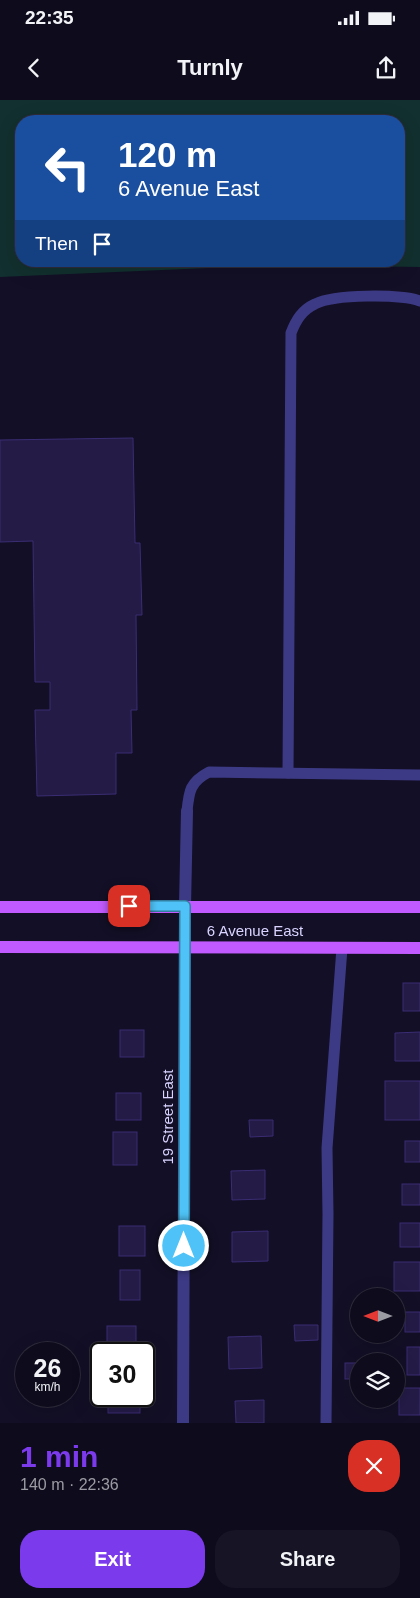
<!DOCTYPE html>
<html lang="en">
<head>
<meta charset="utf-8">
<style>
  body { margin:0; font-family:Helvetica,sans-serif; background:#171425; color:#f1f3f6; height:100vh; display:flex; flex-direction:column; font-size:19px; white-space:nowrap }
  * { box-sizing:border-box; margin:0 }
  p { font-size:16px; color:#9b9ba3 }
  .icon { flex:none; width:28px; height:28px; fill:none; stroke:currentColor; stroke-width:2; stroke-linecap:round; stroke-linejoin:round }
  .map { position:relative; height:1323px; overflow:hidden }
  .sheet { display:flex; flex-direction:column; background:#0e0b1c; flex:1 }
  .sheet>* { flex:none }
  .top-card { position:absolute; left:15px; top:15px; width:390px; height:152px; border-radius:20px; box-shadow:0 5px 20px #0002,0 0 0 1px #2e2b3b; background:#1a4fa0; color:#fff; overflow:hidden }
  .needle { width:32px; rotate:270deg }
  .tools { position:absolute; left:350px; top:1188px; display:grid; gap:10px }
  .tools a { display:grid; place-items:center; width:55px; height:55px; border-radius:50%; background:#0e0b1c; box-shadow:0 5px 20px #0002,0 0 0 1px #2e2b3b; font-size:25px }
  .speed { position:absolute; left:15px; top:1242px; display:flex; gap:10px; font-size:25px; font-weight:700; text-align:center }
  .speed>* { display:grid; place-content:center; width:65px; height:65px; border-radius:50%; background:#0e0b1c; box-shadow:0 5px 20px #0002,0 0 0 1px #2e2b3b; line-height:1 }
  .speed small { font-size:12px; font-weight:400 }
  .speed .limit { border:2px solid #111; border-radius:8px; background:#fff; color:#111 }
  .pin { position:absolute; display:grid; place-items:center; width:42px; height:42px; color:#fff; margin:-21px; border-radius:10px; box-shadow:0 2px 8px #0006 }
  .me { position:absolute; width:55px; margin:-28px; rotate:0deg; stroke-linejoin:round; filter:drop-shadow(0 0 4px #0008) }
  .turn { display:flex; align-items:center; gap:18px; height:105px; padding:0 20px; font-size:22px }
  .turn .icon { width:65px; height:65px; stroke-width:2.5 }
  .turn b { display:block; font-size:35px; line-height:42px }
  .then { display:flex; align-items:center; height:48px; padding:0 20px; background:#0003; gap:10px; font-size:19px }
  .round { display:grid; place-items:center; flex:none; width:52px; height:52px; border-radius:20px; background:#171425 }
  .summary { display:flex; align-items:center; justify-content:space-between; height:85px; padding:0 20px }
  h1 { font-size:30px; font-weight:800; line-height:38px; color:#7c3aed }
  .button { display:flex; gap:10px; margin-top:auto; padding:10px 20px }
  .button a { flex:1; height:58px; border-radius:20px; background:#7c3aed; color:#fff; font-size:20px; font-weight:800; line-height:58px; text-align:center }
  .button a+a { background:#171425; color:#f1f3f6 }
  .status { display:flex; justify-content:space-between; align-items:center; height:35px; padding:0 25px; background:#0e0b1c; direction:ltr }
  .status svg { height:14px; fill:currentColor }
  header { display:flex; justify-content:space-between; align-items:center; height:65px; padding:0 20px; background:#0e0b1c; font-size:22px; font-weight:800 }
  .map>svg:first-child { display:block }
  .green { fill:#12302f; fill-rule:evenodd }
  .building { fill:#241b47; stroke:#3b2d73 }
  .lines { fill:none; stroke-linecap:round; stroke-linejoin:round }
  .service { stroke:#3d3a85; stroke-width:11 }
  .minor { stroke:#3d3a85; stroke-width:12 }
  .primary { stroke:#c25bff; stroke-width:12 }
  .route-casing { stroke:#337fa1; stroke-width:12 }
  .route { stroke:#4fc3f7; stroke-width:9 }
  .labels { text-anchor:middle; stroke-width:5; stroke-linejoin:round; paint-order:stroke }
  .street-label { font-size:15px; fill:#d9d4ff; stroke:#130f26 }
</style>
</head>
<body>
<div class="status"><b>22:35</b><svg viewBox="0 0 49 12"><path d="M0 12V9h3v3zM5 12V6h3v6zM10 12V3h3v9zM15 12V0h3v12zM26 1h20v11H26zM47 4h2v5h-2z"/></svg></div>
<header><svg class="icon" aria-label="back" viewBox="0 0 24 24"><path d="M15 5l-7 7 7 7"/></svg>Turnly<svg class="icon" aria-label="share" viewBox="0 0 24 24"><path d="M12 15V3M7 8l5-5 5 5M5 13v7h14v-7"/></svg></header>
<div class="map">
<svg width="420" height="1323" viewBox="0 0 420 1323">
  <rect width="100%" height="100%" fill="#130f26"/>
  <path class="green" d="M 0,0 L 420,0 L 420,167 L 282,165 L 0,177 ZM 21,21 L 399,21 L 399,161 L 21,161 Z"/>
  <g class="building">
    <polygon points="133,338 135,443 140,443 142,515 136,515 137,610 131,610 132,653 116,653 116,694 37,696 35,610 50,610 50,582 35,582 33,441 0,442 0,340"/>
    <rect x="403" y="883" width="17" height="28"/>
    <rect x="120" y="930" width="24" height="27"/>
    <polygon points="420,932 420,961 395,961 395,933"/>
    <rect x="385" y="981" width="35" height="39"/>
    <rect x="116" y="993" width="25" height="27"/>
    <polygon points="249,1020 273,1020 273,1036 250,1037"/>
    <rect x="113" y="1032" width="24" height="33"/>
    <rect x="405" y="1041" width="15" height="21"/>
    <polygon points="265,1070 265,1099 232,1100 231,1071"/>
    <rect x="402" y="1084" width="18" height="21"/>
    <rect x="400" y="1123" width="20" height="24"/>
    <rect x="119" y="1126" width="26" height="30"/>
    <polygon points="268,1131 268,1161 232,1162 232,1132"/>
    <rect x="394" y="1162" width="26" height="29"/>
    <rect x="120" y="1170" width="20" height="30"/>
    <rect x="405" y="1212" width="15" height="20"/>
    <polygon points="294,1225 318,1225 318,1240 295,1241"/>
    <rect x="107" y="1226" width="29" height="26"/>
    <polygon points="261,1236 262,1268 229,1269 228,1237"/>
    <rect x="407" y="1247" width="13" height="28"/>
    <rect x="345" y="1263" width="14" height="16"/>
    <rect x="399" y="1288" width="21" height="27"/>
    <rect x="108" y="1296" width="32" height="17"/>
    <polygon points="264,1300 264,1323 236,1323 235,1301"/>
  </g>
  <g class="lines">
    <g class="service">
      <path d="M 288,673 L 291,233 C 296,220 302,210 315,204 C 334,194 400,194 420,201"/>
      <path d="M 187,711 C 189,691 190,682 209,672 L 420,675"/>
      <polyline points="326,1323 328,1114 327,1048 342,848"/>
    </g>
    <polyline class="minor" points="183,1323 185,806 187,711"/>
    <g class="primary">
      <polyline points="0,807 420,807"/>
      <polyline points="0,847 420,848"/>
    </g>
  </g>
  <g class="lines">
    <g class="route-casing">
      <polyline id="route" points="129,806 185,806 184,1146"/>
    </g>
    <use href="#route" class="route"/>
  </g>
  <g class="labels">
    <g class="street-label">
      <text x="255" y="836">6 Avenue East</text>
      <text transform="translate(168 1017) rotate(-90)" y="5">19 Street East</text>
    </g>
  </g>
</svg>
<div class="tools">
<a><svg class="needle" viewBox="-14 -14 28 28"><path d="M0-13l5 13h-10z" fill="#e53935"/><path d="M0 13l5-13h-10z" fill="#9b9ba3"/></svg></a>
<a><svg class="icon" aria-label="layers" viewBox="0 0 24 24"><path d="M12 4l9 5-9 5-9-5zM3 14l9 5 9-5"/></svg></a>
</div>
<div class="speed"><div>26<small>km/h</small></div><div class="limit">30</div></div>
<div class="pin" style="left:129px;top:806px;background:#d93025"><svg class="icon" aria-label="arrive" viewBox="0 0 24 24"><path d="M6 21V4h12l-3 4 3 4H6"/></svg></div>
<svg class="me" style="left:184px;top:1146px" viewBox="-20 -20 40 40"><circle r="17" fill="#4fc3f7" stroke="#fff" stroke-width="3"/><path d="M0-11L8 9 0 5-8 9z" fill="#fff"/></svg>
<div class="top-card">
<div class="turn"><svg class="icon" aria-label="left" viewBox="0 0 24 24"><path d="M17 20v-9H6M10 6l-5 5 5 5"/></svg><div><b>120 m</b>6 Avenue East</div></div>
<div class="then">Then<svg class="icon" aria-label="arrive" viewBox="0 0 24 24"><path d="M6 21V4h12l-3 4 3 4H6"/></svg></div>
</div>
</div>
<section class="sheet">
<div class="summary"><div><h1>1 min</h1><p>140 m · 22:36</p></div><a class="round" style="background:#d93025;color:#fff"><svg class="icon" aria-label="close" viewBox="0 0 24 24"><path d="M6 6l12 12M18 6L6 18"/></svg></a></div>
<div class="button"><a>Exit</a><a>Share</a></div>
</section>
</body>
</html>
